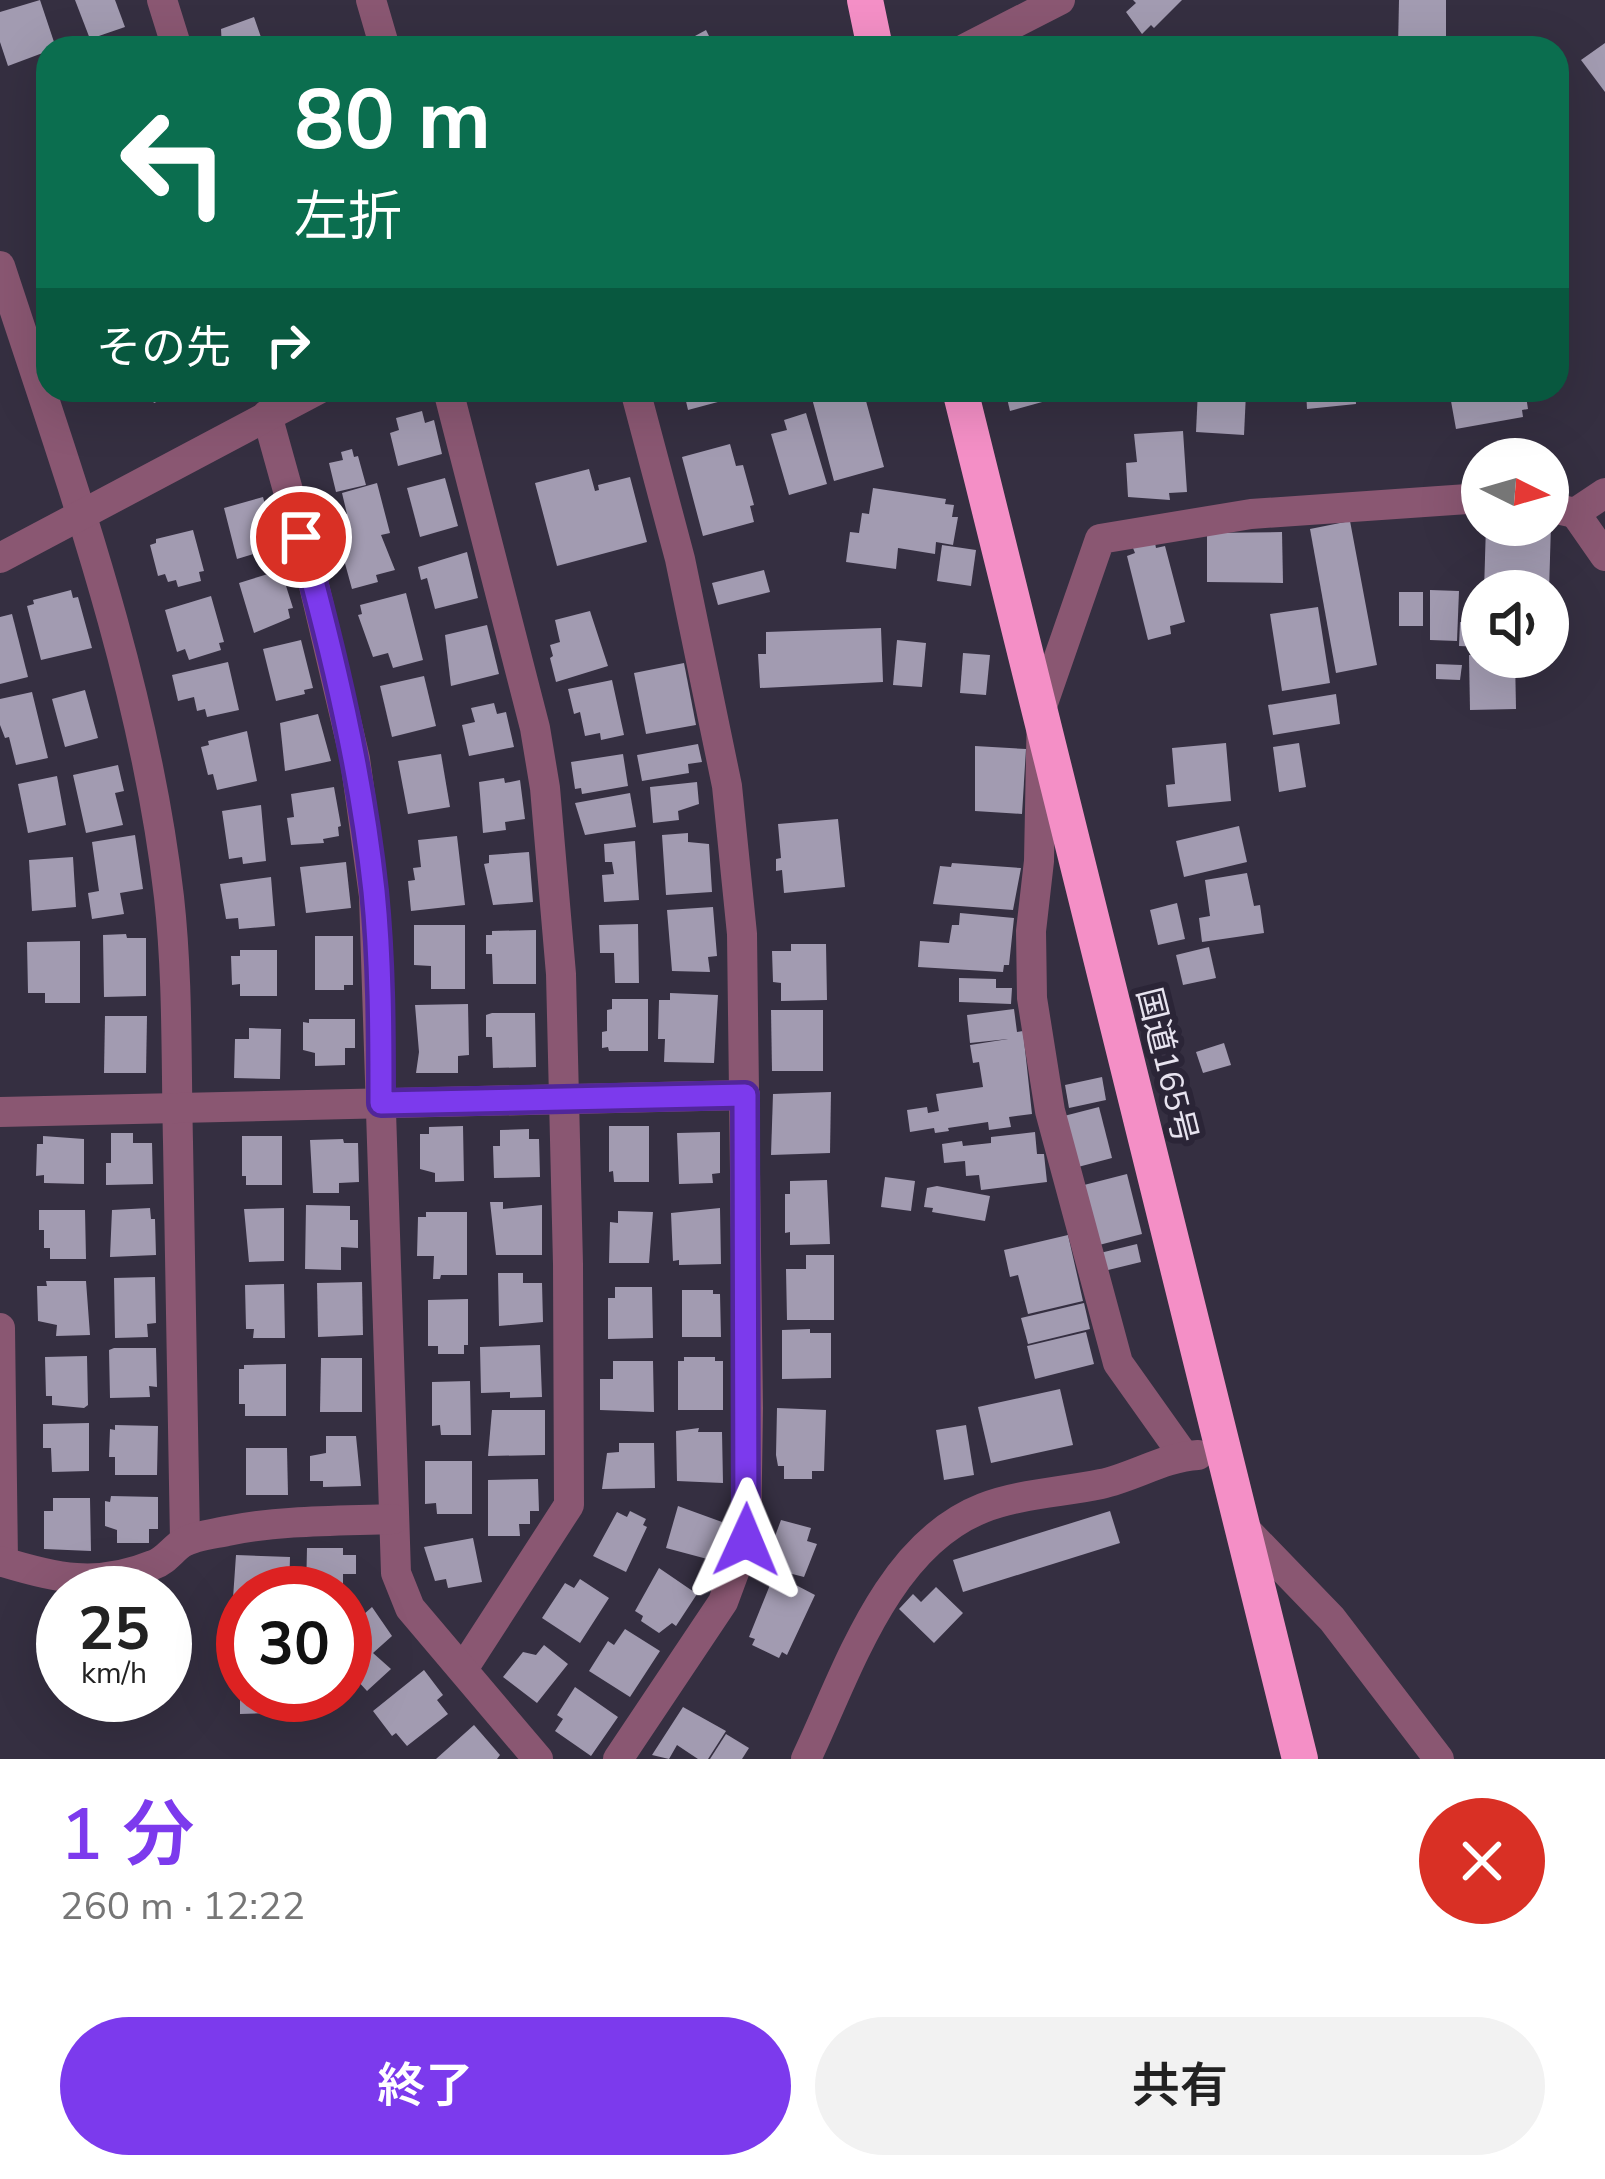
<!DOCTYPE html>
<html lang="ja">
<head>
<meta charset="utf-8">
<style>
  body { margin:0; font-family:"Nunito Sans","Noto Sans JP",sans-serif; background:#f2f2f2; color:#222; height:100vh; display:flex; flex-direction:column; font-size:45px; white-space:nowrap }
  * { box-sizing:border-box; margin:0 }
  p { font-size:39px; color:#767676 }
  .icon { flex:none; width:66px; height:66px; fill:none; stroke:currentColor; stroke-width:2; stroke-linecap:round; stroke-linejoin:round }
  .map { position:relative; height:1759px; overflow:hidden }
  .details { display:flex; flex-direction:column; background:#fff; flex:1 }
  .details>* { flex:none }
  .hud { position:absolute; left:36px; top:36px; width:1533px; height:366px; border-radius:36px; box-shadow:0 12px 48px #0002; background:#0b6e4f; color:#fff; overflow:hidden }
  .needle { width:78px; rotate:95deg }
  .fabs { position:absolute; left:1461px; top:438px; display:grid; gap:24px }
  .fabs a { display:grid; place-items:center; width:108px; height:108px; border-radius:50%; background:#fff; box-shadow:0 12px 48px #0002; font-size:60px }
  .speed { position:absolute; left:36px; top:1566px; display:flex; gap:24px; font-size:60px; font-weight:700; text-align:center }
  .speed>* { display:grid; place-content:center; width:156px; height:156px; border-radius:50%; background:#fff; box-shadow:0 12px 48px #0002; line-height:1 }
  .speed small { font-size:30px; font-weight:400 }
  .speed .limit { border:18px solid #d22; background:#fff; color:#111 }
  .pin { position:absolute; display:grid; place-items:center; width:102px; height:102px; color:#fff; margin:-51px; border:6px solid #fff; border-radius:50%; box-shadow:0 3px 12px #0007 }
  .me { position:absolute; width:132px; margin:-66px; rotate:1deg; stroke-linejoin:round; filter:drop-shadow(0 0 9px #0008) }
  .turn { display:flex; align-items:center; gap:42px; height:252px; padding:0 60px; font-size:54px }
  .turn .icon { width:156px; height:156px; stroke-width:2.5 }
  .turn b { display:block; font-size:84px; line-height:102px }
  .then { display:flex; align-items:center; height:114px; padding:0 60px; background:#0003; gap:24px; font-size:45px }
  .round { display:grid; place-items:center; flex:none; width:126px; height:126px; border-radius:63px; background:#f2f2f2 }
  .overview { display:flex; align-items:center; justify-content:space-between; height:204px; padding:0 60px }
  h1 { font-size:72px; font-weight:600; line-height:90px; color:#7c3aed }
  .action { display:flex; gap:24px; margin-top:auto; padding:24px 60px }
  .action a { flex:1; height:138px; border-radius:72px; background:#7c3aed; color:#fff; font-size:48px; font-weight:600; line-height:138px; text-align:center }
  .action a+a { background:#f2f2f2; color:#222 }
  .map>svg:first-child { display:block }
  .building { fill:#a29bb1 }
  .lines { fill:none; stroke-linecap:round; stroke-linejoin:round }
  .minor { stroke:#8a5772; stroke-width:30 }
  .highway { stroke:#f48fc6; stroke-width:36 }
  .route-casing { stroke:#51269a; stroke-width:30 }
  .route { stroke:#7c3aed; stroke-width:21 }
  .labels { text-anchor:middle; stroke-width:12; stroke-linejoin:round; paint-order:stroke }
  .street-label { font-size:33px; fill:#e7e3ef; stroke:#2b2537 }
</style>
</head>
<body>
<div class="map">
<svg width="1605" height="1759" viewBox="0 0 1605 1759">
  <rect width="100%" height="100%" fill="#352f41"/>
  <g class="building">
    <polygon points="40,0 56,48 8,66 0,42 0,12"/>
    <polygon points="75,0 115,0 125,27 90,39"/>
    <polygon points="1133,0 1182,0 1154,28 1151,25 1142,34 1126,12 1136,3"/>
    <polygon points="1399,0 1446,0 1446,48 1398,48"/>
    <polygon points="254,17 263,43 270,40 273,48 222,48 221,29"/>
    <polygon points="706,30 715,48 687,48 684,42"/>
    <polygon points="1605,43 1605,92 1581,60"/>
    <polygon points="147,390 185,390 154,403"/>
    <polygon points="677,390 727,390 729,399 688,410 685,397 679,399"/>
    <polygon points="863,390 884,467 834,481 810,391"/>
    <polygon points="1005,390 1051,390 1053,399 1010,411"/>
    <polygon points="1198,390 1246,393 1244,435 1196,432"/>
    <polygon points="1306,390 1355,390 1356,404 1307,409"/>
    <polygon points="1449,390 1525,390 1528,409 1522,410 1523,417 1456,429"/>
    <polygon points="422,411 425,423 434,420 442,454 398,466 390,433 399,430 396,418"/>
    <polygon points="806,413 827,484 789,495 771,434 787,430 784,420"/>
    <polygon points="1183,431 1187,492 1169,493 1170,500 1128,497 1126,463 1137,462 1134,434"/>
    <polygon points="730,444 736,466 743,465 754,505 750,506 754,522 703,536 682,457"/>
    <polygon points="352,449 354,457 358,456 366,485 336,492 329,463 343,460 341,452"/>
    <polygon points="589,469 595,491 599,490 598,485 630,477 647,542 557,566 535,483"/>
    <polygon points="445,478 458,526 420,537 407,488"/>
    <polygon points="377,483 390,533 381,535 395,570 376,575 378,582 352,589 341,549 333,551 324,520 347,514 342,493"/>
    <polygon points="873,488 946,499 945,504 954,505 952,517 958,517 953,545 936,542 935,554 898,548 896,569 846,562 850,532 859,533 862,513 869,514"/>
    <polygon points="263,497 274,538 264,541 267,550 237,559 224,508"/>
    <polygon points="1350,521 1377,665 1336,673 1310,529"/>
    <polygon points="1486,525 1551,525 1549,591 1484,591"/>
    <polygon points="193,530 204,571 199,572 201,581 178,587 176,580 168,582 165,574 158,576 150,545 156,543 156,539"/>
    <polygon points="1282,532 1283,583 1207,582 1207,533"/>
    <polygon points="1155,543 1156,548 1165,546 1185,622 1170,626 1171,634 1148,640 1127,556 1135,553 1133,548"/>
    <polygon points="942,545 976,550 971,586 937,581"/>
    <polygon points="467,552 478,598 435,609 427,578 421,580 418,567"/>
    <polygon points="281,570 293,608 288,609 290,618 254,633 239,583"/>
    <polygon points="764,570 770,592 718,605 712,583"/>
    <polygon points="71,590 73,598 78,597 92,648 41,660 27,606 34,604 33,600"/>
    <polygon points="1430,590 1459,591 1457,641 1430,640"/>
    <rect x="1399" y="592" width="24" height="34"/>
    <polygon points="406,593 423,660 393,668 388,653 373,657 358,615 362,614 360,605"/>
    <polygon points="211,596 224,642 219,643 221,650 189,660 185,649 177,652 165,610"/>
    <polygon points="1318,607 1330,683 1282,691 1270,614"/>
    <polygon points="590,611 608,666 556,682 550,658 553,656 550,645 560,642 555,620"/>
    <polygon points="12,614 28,677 0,684 0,617"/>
    <polygon points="1460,622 1482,623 1482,647 1459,646"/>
    <polygon points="487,625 499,674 451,686 445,635"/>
    <polygon points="881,628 883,682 760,688 758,654 766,654 766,632"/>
    <polygon points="301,640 313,688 304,690 305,694 276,701 263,649"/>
    <polygon points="897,640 926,643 922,687 893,685"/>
    <polygon points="963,653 990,655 986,695 960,693"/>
    <polygon points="1469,655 1515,657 1516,709 1470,710"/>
    <polygon points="228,662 239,710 207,717 205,709 197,711 194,697 178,701 172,675"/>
    <polygon points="684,663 696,725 646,734 634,673"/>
    <polygon points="1436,664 1462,665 1460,680 1436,679"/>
    <polygon points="424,676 436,726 392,737 380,686"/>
    <polygon points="612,680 624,735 601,740 600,733 585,736 580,712 574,714 568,689"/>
    <polygon points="85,690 98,738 65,747 52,699"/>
    <polygon points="32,692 48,758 16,765 9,737 5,738 0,725 0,699"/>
    <polygon points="1336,694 1340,724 1273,735 1268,705"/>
    <polygon points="494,703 497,714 506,712 514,747 469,756 462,725 475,722 471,708"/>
    <polygon points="318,714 331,761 285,771 280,723"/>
    <polygon points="247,731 257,781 217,790 213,774 208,775 201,747 209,745 208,741"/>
    <polygon points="1226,743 1231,801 1168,807 1166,785 1175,784 1172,748"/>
    <polygon points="1299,743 1306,787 1279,792 1273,747"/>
    <polygon points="698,744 702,762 688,764 689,773 642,781 637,755"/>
    <polygon points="975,746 1026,749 1022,814 975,811"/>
    <polygon points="441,754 450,807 408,814 398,761"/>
    <polygon points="623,754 628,786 582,794 581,788 575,789 571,762"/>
    <polygon points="118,765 124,791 115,793 123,825 86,833 73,775"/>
    <polygon points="57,776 66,825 28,833 18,784"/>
    <polygon points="504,778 505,783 520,780 525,819 505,822 506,830 483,833 479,782"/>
    <polygon points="697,782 699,804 678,811 679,820 653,823 650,787"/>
    <polygon points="334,787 341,826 338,827 339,836 323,839 324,843 291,845 287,818 294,817 291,794"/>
    <polygon points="630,793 636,827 585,835 575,803"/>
    <polygon points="261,805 266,861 243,864 242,857 229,859 222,811"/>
    <polygon points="838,819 845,887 784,893 782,870 776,871 776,859 781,858 778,824"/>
    <polygon points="1239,826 1247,862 1184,877 1176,841"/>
    <polygon points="688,833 688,842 709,844 712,892 666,895 662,835"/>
    <polygon points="135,835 143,889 120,893 124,914 92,919 88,893 99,891 92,842"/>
    <polygon points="457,836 465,905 411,911 408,881 415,880 413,868 421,867 418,840"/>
    <polygon points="635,841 639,900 604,902 602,875 614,874 612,862 605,862 604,844"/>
    <polygon points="529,852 533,902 493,905 484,864 489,863 489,855"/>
    <polygon points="73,857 76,907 32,911 29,860"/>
    <polygon points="346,862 351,908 306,913 300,867"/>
    <polygon points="952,863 1021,868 1013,910 933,904 940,866 951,867"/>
    <polygon points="1247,873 1254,906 1260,905 1264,933 1202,942 1199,918 1210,916 1205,880"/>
    <polygon points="271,877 275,926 239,929 238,918 226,919 220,884"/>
    <polygon points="1177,903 1185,939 1158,945 1150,910"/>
    <polygon points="713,907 717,956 708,957 710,972 672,971 667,910"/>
    <polygon points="960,913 1014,918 1009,965 1004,965 1003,972 918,967 920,941 949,943 952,925 959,925"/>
    <polygon points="638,924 639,983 615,983 614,953 600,953 599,925"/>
    <polygon points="414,925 465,925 465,989 431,989 431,966 414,965"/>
    <polygon points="536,930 536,984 493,984 492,954 486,954 486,935 492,935 492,931"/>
    <polygon points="126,934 127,938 146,938 146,996 104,997 103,935"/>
    <polygon points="315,936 353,936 353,985 344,985 344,990 315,990"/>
    <polygon points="80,941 80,1003 45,1003 45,993 28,993 27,942"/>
    <polygon points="791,944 826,944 827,1000 781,1001 781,983 773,982 772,951 791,951"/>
    <polygon points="1209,947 1216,978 1183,985 1176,955"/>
    <polygon points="240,950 277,950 277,996 240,996 240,984 232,985 231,956 240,956"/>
    <polygon points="959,978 996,979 996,988 1012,988 1011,1004 959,1002"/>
    <polygon points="670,993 718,995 714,1063 664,1062 665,1039 658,1039 659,1000 670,1000"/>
    <polygon points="612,999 648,999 648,1051 609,1051 608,1047 602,1048 602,1032 607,1031 607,1010 612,1009"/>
    <polygon points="468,1004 469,1055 458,1056 458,1073 416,1073 419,1052 415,1005"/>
    <polygon points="1014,1009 1017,1032 1023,1031 1032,1114 1009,1117 1011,1127 989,1130 988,1122 948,1128 949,1131 935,1133 934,1128 910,1132 907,1110 927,1107 928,1113 939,1111 936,1094 983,1087 979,1062 973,1063 970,1045 1008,1039 970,1043 967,1015"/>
    <polygon points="771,1010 823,1010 823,1071 772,1071"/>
    <polygon points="492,1013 535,1013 536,1067 493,1068 492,1037 486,1037 486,1015"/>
    <polygon points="105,1016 147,1016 146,1073 104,1073"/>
    <polygon points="309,1019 355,1019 355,1048 345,1048 345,1065 315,1066 315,1053 303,1050 303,1022 309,1023"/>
    <polygon points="249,1028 281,1029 280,1079 234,1078 235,1039 249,1039"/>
    <polygon points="1224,1043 1231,1065 1203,1073 1196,1052"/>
    <polygon points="1102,1077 1106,1100 1069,1108 1065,1085"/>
    <polygon points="831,1092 830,1153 771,1155 773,1094"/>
    <polygon points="1099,1107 1112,1158 1078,1167 1064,1116"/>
    <polygon points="463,1126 464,1181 435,1182 435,1173 420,1169 420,1134 429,1134 429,1127"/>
    <polygon points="609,1126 649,1126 649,1182 614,1182 613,1171 609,1172"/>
    <polygon points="529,1129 529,1139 539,1139 540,1177 494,1178 493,1146 500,1146 500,1130"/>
    <polygon points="720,1132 720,1173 712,1174 713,1183 679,1184 677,1133"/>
    <polygon points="1035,1132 1037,1154 1044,1154 1047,1182 981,1190 979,1175 966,1176 965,1161 944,1163 942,1144 962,1141 963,1146 991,1143 991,1137"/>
    <polygon points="111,1133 133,1133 133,1143 152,1143 153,1184 106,1185 106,1163 111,1163"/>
    <polygon points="43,1136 84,1139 84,1184 44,1183 44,1175 36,1176 37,1144 43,1144"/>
    <polygon points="242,1136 282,1136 282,1185 246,1185 246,1176 242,1176"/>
    <polygon points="343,1139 344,1143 358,1143 359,1182 339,1183 339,1193 313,1193 310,1140"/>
    <polygon points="1127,1174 1142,1234 1099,1245 1084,1185"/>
    <polygon points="885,1177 915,1181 911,1211 881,1207"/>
    <polygon points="827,1180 830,1244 790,1245 790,1232 785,1233 785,1194 790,1194 790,1181"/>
    <polygon points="937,1186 990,1196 985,1221 932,1212 933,1208 924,1207 927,1188"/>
    <polygon points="490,1202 503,1202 503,1209 542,1205 542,1255 496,1255"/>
    <polygon points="306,1205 350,1206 350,1220 358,1220 358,1248 341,1247 341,1270 305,1269"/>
    <polygon points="150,1208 151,1219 155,1219 156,1255 110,1257 112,1210"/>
    <polygon points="284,1208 284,1261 249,1262 244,1209"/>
    <polygon points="720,1208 721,1264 679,1265 679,1260 673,1261 671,1213"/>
    <polygon points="39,1210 85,1210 86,1259 50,1259 50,1248 44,1248 44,1230 39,1230"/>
    <polygon points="618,1211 653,1212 649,1263 609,1263 610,1222 618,1223"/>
    <polygon points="426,1212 467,1212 467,1275 441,1275 440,1279 433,1279 434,1256 417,1256 418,1217 426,1217"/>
    <polygon points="1068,1235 1083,1301 1028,1314 1018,1275 1010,1277 1004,1250"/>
    <polygon points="1137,1244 1141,1262 1104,1271 1100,1253"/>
    <polygon points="806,1255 834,1255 834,1320 787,1320 786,1269 806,1269"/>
    <polygon points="498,1273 523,1273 523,1283 542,1283 543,1322 499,1326"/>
    <polygon points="155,1277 156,1323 147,1324 148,1337 115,1338 114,1278"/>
    <polygon points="46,1281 86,1281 90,1335 56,1336 57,1325 38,1321 37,1286 47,1286"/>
    <polygon points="362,1282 363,1335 318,1337 317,1283"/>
    <polygon points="284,1284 285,1338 253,1338 254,1329 246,1329 245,1285"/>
    <polygon points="615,1287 652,1287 653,1338 608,1339 608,1298 615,1298"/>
    <polygon points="682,1290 713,1290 713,1294 720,1294 721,1337 682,1337"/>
    <polygon points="468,1299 468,1345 464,1345 464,1354 438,1354 438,1346 428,1346 428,1300"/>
    <polygon points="1084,1303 1090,1329 1028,1344 1021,1318"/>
    <polygon points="810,1329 810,1333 831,1333 831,1378 782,1379 782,1330"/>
    <polygon points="1086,1332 1094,1364 1035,1379 1027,1346"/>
    <polygon points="540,1345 542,1397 510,1398 510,1392 481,1393 480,1347"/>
    <polygon points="114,1348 156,1348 157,1387 149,1386 150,1397 110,1398 109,1350"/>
    <polygon points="87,1356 88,1405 84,1408 52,1405 52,1396 46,1396 45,1357"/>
    <polygon points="684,1357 715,1357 715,1361 723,1361 723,1410 678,1410 678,1361 684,1361"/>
    <polygon points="321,1358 362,1358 362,1412 320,1412"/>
    <polygon points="613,1361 653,1361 654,1412 600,1410 600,1379 613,1379"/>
    <polygon points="286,1364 286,1416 245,1416 245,1404 239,1404 239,1369 244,1369 244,1365"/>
    <polygon points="470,1381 471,1435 441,1435 440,1425 432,1426 432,1382"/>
    <polygon points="1060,1389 1073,1445 991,1463 978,1407"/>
    <polygon points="777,1408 826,1410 824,1471 812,1471 812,1479 784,1479 784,1466 778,1466 776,1455"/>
    <polygon points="492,1410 545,1410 545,1455 488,1456"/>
    <polygon points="89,1423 89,1471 52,1472 51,1448 43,1448 43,1424"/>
    <polygon points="115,1425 158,1426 157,1475 115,1475 115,1457 109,1457 110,1429 115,1430"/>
    <polygon points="966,1425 974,1475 944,1480 936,1430"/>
    <polygon points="699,1428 698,1432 722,1432 723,1483 677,1481 676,1431"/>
    <polygon points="326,1436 356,1436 361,1486 323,1487 323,1481 310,1481 310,1456 326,1453"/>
    <polygon points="619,1443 654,1443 655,1488 602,1489 607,1453 619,1452"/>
    <polygon points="246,1448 287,1448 288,1495 246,1495"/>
    <polygon points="425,1461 472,1461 472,1514 437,1514 436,1503 425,1504"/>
    <polygon points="538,1479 539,1511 530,1511 530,1524 519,1524 520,1536 488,1536 488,1480"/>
    <polygon points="111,1496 158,1497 158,1529 149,1529 149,1543 117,1543 117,1530 105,1526 105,1501 110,1502"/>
    <polygon points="53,1498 90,1498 91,1551 44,1549 44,1511 53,1511"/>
    <polygon points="678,1506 722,1522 711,1560 666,1548"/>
    <polygon points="630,1511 646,1519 643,1525 647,1527 626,1572 593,1556 617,1512 627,1517"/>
    <polygon points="1110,1511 1120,1543 963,1592 953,1560"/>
    <polygon points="781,1520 811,1528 807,1541 817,1544 804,1577 769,1568 765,1563"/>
    <polygon points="473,1538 482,1582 448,1588 446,1579 435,1581 424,1547"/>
    <polygon points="307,1548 343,1548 343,1555 356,1555 356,1574 343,1574 343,1593 306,1593"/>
    <polygon points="236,1555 290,1557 289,1593 243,1593 243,1627 231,1627"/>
    <polygon points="659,1568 697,1594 676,1626 672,1623 659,1633 641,1621 643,1616 635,1611"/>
    <polygon points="580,1579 609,1598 580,1643 542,1618 565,1583 574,1588"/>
    <polygon points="772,1580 789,1588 792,1583 815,1595 787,1655 782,1652 779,1658 752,1645 755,1639 749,1637"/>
    <polygon points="936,1587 963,1613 934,1643 899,1609 913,1594 921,1602"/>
    <polygon points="177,1602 186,1620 181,1624 190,1642 184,1644 191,1656 169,1668 173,1675 165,1679 165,1609"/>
    <polygon points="372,1607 392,1636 373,1653 391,1669 367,1691 345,1667 345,1631"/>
    <polygon points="625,1629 660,1651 630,1697 589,1671 608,1641 614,1645"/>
    <polygon points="544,1645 568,1664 537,1703 503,1677 523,1652 536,1655"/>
    <polygon points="424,1670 443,1695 437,1700 448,1714 407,1746 396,1733 392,1736 373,1711"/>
    <polygon points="575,1687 618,1717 591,1756 555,1731 563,1719 557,1715"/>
    <polygon points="240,1695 276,1695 276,1704 270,1704 270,1713 240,1714"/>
    <polygon points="683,1707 726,1731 708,1759 698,1759 677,1745 669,1759 652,1755"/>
    <polygon points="474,1725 500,1755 497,1759 436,1759"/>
    <polygon points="726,1734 749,1748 742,1759 710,1759"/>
  </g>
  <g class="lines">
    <g class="minor">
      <polyline points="162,0 177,48"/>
      <polyline points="371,0 385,48"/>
      <polyline points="966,48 1060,0"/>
      <path d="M 0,266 C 67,471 144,680 169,897 C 178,978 176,1060 178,1142 C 180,1275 182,1408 185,1541"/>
      <polyline points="448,390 535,728 545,788 561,974 568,1264 569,1505 463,1669"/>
      <polyline points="267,415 311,573 355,759 374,896 396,1573 410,1608 538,1759"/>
      <polyline points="1548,507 1575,513 1605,493"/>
      <polyline points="1575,513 1605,556"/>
      <polyline points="0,558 317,390"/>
      <polyline points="0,1112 745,1095"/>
      <polyline points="0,1328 3,1562"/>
      <polyline points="1184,1456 1118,1363 1050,1111 1032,998 1031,931 1039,861 1042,706 1100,539 1251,514 1482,498"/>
      <polyline points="1242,1526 1332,1619 1439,1759"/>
      <path d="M 0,1561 C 55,1578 97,1588 153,1565 C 165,1561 172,1550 182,1543 C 194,1536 213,1534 227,1531 C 281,1520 338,1521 393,1519"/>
      <polyline points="618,1759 723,1602 746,1540 748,1408 742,934 727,786 680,559 635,390"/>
      <path d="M 806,1759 C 847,1673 886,1546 983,1508 C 1018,1494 1063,1492 1101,1484 C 1134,1477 1164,1457 1198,1455"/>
    </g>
    <g class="highway">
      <polyline points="865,0 875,48"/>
      <polyline points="960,390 1300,1759"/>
    </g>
  </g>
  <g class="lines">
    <g class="route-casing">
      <path id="route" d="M 301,537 C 333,653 361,771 374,891 C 381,961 381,1032 381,1103 L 745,1095 L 746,1540"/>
    </g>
    <use href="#route" class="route"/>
  </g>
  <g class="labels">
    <g class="street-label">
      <text transform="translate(1168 1065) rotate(76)" y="12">国道165号</text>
    </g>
  </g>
</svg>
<div class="fabs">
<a><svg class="needle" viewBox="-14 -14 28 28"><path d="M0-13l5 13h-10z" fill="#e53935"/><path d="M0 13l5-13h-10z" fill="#767676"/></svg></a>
<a><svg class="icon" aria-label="sound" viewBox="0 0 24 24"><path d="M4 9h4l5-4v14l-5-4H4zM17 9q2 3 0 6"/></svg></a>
</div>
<div class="speed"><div>25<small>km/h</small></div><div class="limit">30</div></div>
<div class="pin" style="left:301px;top:537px;background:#d93025"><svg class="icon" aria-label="arrive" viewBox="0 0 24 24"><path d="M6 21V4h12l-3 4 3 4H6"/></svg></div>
<svg class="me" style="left:746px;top:1540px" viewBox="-20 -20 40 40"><path d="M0-17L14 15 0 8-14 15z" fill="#7c3aed" stroke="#fff" stroke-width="4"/></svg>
<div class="hud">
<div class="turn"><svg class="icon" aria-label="left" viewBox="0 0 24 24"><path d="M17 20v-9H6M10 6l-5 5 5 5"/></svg><div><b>80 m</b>左折</div></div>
<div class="then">その先<svg class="icon" aria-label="right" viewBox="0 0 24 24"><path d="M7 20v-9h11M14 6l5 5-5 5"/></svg></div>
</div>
</div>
<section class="details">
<div class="overview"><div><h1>1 分</h1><p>260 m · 12:22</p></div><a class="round" style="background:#d93025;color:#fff"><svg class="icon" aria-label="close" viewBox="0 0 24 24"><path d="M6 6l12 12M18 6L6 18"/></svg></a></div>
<div class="action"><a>終了</a><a>共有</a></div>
</section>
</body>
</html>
